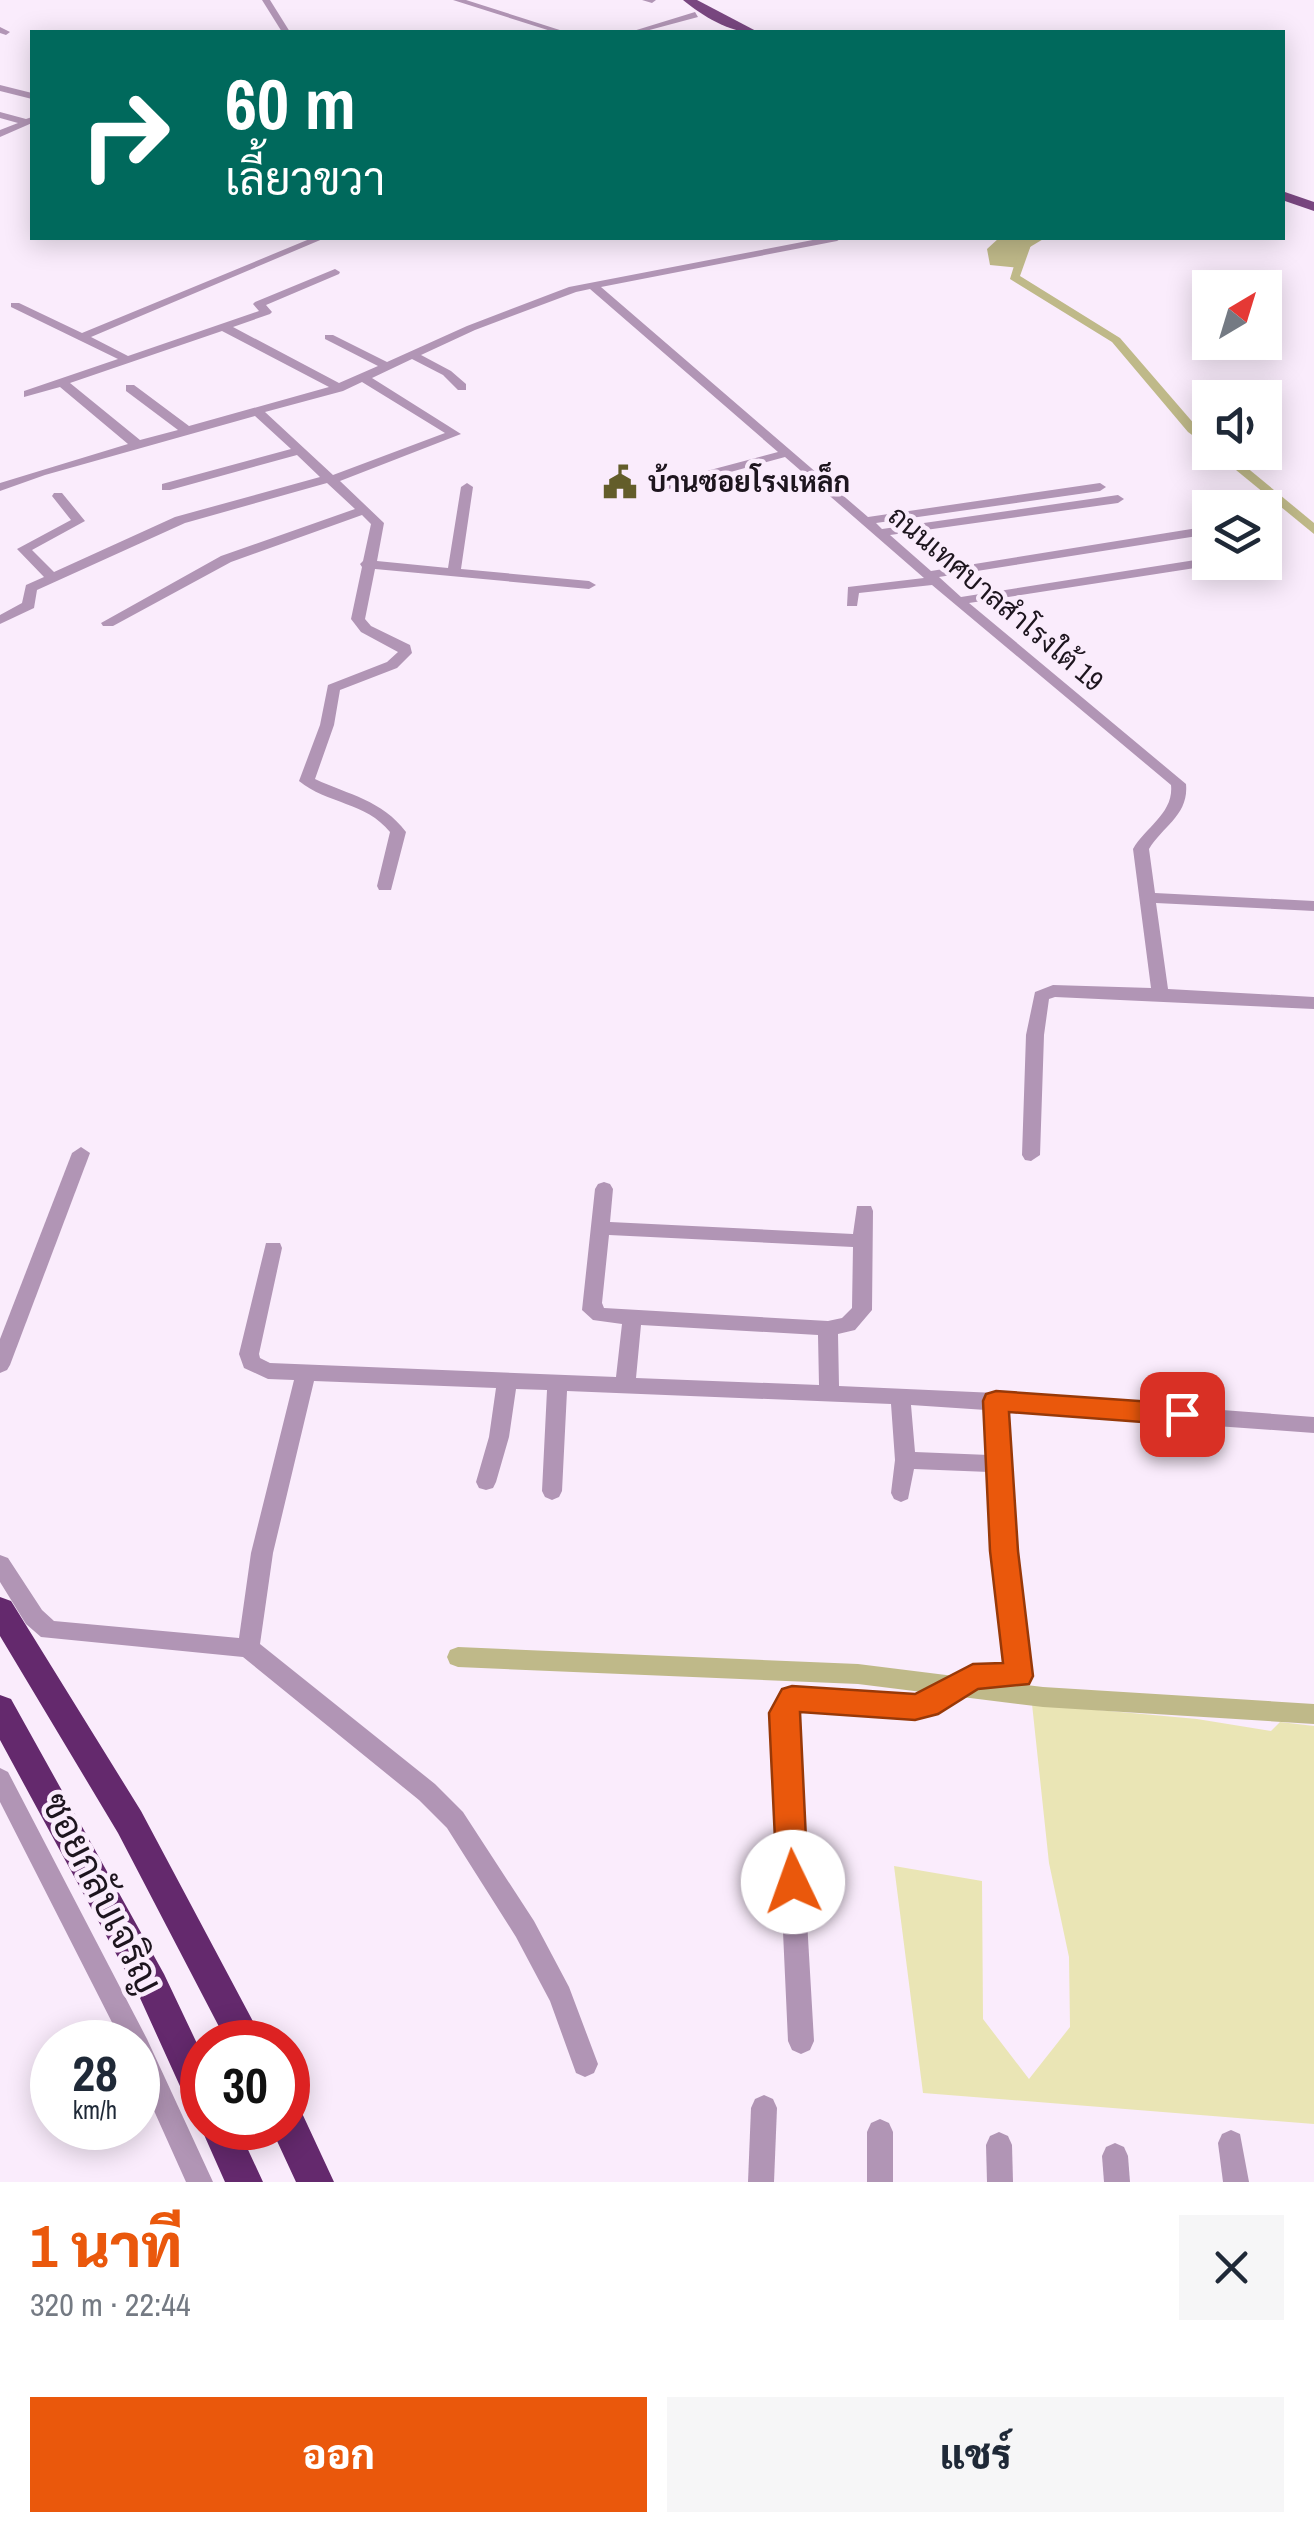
<!DOCTYPE html>
<html lang="th">
<head>
<meta charset="utf-8">
<style>
  body { margin:0; font-family:"Archivo Narrow",Sarabun,sans-serif; background:#f6f6f7; color:#1f2937; height:100vh; display:flex; flex-direction:column; font-size:38px; white-space:nowrap }
  * { box-sizing:border-box; margin:0 }
  p { font-size:32px; color:#747a83 }
  .icon { flex:none; width:55px; height:55px; fill:none; stroke:currentColor; stroke-width:2; stroke-linecap:round; stroke-linejoin:round }
  .map { position:relative; height:2182px; overflow:hidden }
  .panel { display:flex; flex-direction:column; background:#fff; flex:1 }
  .panel>* { flex:none }
  .guide { position:absolute; left:30px; top:30px; width:1255px; height:210px; border-radius:0px; box-shadow:0 5px 25px #0003; background:#00695c; color:#fff; overflow:hidden }
  .needle { width:65px; rotate:38deg }
  .buttons { position:absolute; left:1192px; top:270px; display:grid; gap:20px }
  .buttons a { display:grid; place-items:center; width:90px; height:90px; border-radius:0px; background:#fff; box-shadow:0 5px 25px #0003; font-size:50px }
  .speed { position:absolute; left:30px; top:2020px; display:flex; gap:20px; font-size:50px; font-weight:700; text-align:center }
  .speed>* { display:grid; place-content:center; width:130px; height:130px; border-radius:50%; background:#fff; box-shadow:0 5px 25px #0003; line-height:1 }
  .speed small { font-size:25px; font-weight:400 }
  .speed .limit { border:15px solid #d22; background:#fff; color:#111 }
  .pin { position:absolute; display:grid; place-items:center; width:85px; height:85px; color:#fff; margin:-42px; border-radius:20px; box-shadow:0 5px 15px #0006 }
  .me { position:absolute; width:110px; margin:-55px; rotate:357deg; stroke-linejoin:round; filter:drop-shadow(0 0 8px #0008) }
  .turn { display:flex; align-items:center; gap:35px; height:210px; padding:0 30px; font-size:45px }
  .turn .icon { width:130px; height:130px; stroke-width:2.5 }
  .turn b { display:block; font-size:70px; line-height:85px }
  .round { display:grid; place-items:center; flex:none; width:105px; height:105px; border-radius:0px; background:#f6f6f7 }
  .headline { display:flex; align-items:center; justify-content:space-between; height:170px; padding:0 30px }
  h1 { font-size:60px; font-weight:800; line-height:75px; color:#ea580c }
  .primary-button { display:flex; gap:20px; margin-top:auto; padding:20px 30px }
  .primary-button a { flex:1; height:115px; border-radius:0px; background:#ea580c; color:#fff; font-size:40px; font-weight:800; line-height:115px; text-align:center }
  .primary-button a+a { background:#f6f6f7; color:#1f2937 }
  .map>svg:first-child { display:block }
  .green { fill:#eae5b5 }
  .water { fill:#bfb989 }
  .lines { fill:none; stroke-linecap:round; stroke-linejoin:round }
  .canal { fill:#bfb989; fill-rule:evenodd }
  .minor { fill:#b195b5; fill-rule:evenodd }
  .major { fill:#794780; fill-rule:evenodd }
  .highway { fill:#64296d; fill-rule:evenodd }
  .route { fill:#ea580c; stroke:#983908; stroke-width:2.5 }
  .labels { text-anchor:middle; stroke-width:9; stroke-linejoin:round; paint-order:stroke }
  .far-poi-label { font-size:28px; font-weight:bold; fill:#1d151e; stroke:#faecfc; text-anchor:start }
  .far-street-label { font-size:28px; fill:#1d151e; stroke:#faecfc }
  .near-street-label { font-size:38px; fill:#1d151e; stroke:#faecfc }
</style>
</head>
<body>
<div class="map">
<svg width="1314" height="2182" viewBox="0 0 1314 2182">
  <rect width="100%" height="100%" fill="#faecfc"/>
  <polygon class="green" points="1032,1704 1197,1719 1271,1731 1280,1722 1314,1726 1314,2124 923,2093 894,1866 982,1881 983,2019 1029,2079 1070,2027 1069,1957 1049,1863"/>
  <polygon class="water" points="999,238 1045,238 1030,247 1020,268 990,265 987,249"/>
  <g class="lines">
    <g class="canal">
      <polygon points="1030,238 1043,238 1031,245 1020,276 1120,338 1196,426 1210,438 1210,448 1188,432 1112,342 1010,279 1021,243"/>
      <polygon points="1214,452 1228,452 1314,523 1314,534"/>
      <polygon points="458,1647 858,1664 1043,1687 1314,1704 1314,1724 1043,1707 858,1684 458,1667 450,1664 447,1657 450,1650"/>
    </g>
    <g class="minor">
      <polygon points="262,0 270,0 290,32 282,32"/>
      <polygon points="453,0 466,0 566,32 554,32"/>
      <polygon points="642,0 656,0 652,3"/>
      <polygon points="695,12 698,17 642,32 630,32"/>
      <polygon points="0,27 10,32 6,35 0,33"/>
      <polygon points="0,85 32,93 32,99 0,91"/>
      <polygon points="0,112 26,119 32,117 32,123 0,137 0,130 18,123 0,118"/>
      <path d="M 312,238 L 325,238 L 91,337 L 128,356 L 259,311 L 253,304 L 255,302 L 335,269 L 340,272 L 339,274 L 266,305 L 272,312 L 270,314 L 233,327 L 339,383 L 378,366 L 325,339 L 325,335 L 333,335 L 387,362 L 467,326 L 569,287 L 823,238 L 842,238 L 837,241 L 601,287 L 868,517 L 1100,483 L 1106,487 L 1100,491 L 876,523 L 882,529 L 1118,495 L 1124,499 L 1118,503 L 890,535 L 931,571 L 1210,526 L 1210,534 L 939,577 L 961,597 L 1208,558 L 1210,562 L 1214,562 L 1208,566 L 969,603 L 1186,784 C 1189,815 1163,826 1149,849 L 1155,893 L 1314,901 L 1314,911 L 1156,903 L 1168,989 L 1314,997 L 1314,1009 L 1055,997 L 1049,999 L 1044,1035 L 1040,1155 L 1031,1161 L 1025,1160 L 1022,1155 L 1026,1035 L 1035,992 L 1053,985 L 1151,988 L 1133,849 C 1146,827 1174,813 1171,785 L 932,585 L 859,593 L 857,606 L 847,606 L 848,587 L 924,578 L 785,457 L 658,492 L 650,492 L 650,486 L 778,452 L 590,289 L 576,292 L 475,330 L 421,355 L 451,371 L 466,384 L 466,390 L 458,390 L 443,375 L 412,359 L 372,378 L 461,434 L 340,481 L 384,523 L 377,561 L 448,568 L 461,487 L 467,483 L 473,487 L 461,569 L 589,581 L 596,585 L 589,589 L 375,569 L 365,619 L 371,626 L 410,645 L 412,653 L 397,668 L 340,690 L 334,725 L 315,779 C 349,795 382,800 406,832 L 391,890 L 379,890 L 377,886 L 390,832 C 366,802 327,804 299,781 L 320,725 L 328,685 L 387,662 L 398,652 L 361,632 L 351,619 L 362,567 L 360,564 L 363,561 L 371,524 L 362,515 L 231,562 L 113,626 L 103,626 L 101,623 L 221,556 L 355,509 L 327,483 L 185,523 L 37,590 L 34,608 L 0,624 L 0,615 L 22,603 L 26,585 L 44,577 L 17,549 L 71,520 L 52,496 L 54,493 L 62,493 L 85,521 L 32,550 L 54,572 L 175,517 L 320,477 L 297,455 L 170,490 L 162,490 L 162,484 L 291,449 L 255,416 L 45,475 L 0,491 L 0,483 L 128,444 L 60,387 L 24,397 L 24,391 L 118,359 L 11,307 L 11,303 L 19,303 L 82,333 ZM 222,331 L 329,387 L 189,426 L 134,385 L 126,385 L 126,391 L 178,430 L 140,440 L 70,383 ZM 362,382 L 445,433 L 333,475 L 265,412 L 343,391 Z"/>
      <polygon points="81,1147 90,1153 10,1365 7,1370 0,1373 0,1339 72,1153"/>
      <path d="M 604,1182 L 610,1184 L 613,1189 L 610,1222 L 853,1234 L 857,1206 L 871,1206 L 873,1211 L 872,1310 L 855,1330 L 838,1334 L 839,1386 L 996,1393 L 1314,1417 L 1314,1433 L 1007,1411 L 1015,1551 L 1029,1676 L 1026,1683 L 1018,1686 L 976,1686 L 936,1712 L 915,1717 L 805,1708 L 798,1708 L 795,1714 L 814,2041 L 810,2050 L 801,2054 L 792,2050 L 788,2041 L 773,1713 L 784,1691 L 792,1688 L 915,1697 L 924,1696 L 973,1666 L 1006,1666 L 993,1551 L 989,1472 L 914,1469 L 908,1499 L 901,1502 L 894,1499 L 891,1493 L 895,1460 L 891,1404 L 567,1391 L 562,1491 L 559,1497 L 552,1500 L 545,1497 L 542,1491 L 547,1390 L 516,1389 L 509,1437 L 496,1482 L 493,1488 L 486,1490 L 479,1488 L 476,1482 L 489,1437 L 496,1388 L 314,1381 L 273,1553 L 260,1644 L 435,1784 L 463,1812 L 534,1921 L 569,1987 L 598,2064 L 594,2073 L 585,2077 L 576,2073 L 550,2001 L 516,1937 L 447,1828 L 419,1800 L 243,1657 L 41,1637 L 26,1624 L 0,1582 L 0,1555 L 8,1558 L 42,1610 L 54,1621 L 239,1638 L 251,1553 L 294,1380 L 268,1379 L 244,1368 L 239,1354 L 266,1243 L 280,1243 L 282,1248 L 259,1354 L 260,1358 L 270,1363 L 616,1377 L 622,1324 L 593,1320 L 582,1310 L 595,1189 L 598,1184 ZM 609,1235 L 853,1247 L 852,1308 L 842,1318 L 828,1321 L 604,1308 L 602,1303 ZM 641,1325 L 818,1335 L 819,1385 L 636,1378 ZM 911,1405 L 986,1410 L 989,1455 L 915,1452 Z"/>
      <polygon points="0,1768 8,1772 147,2039 213,2182 186,2182 138,2075 138,2042 122,2042 0,1802"/>
      <polygon points="764,2095 773,2099 777,2108 774,2182 748,2182 751,2108 755,2099"/>
      <polygon points="880,2119 889,2123 893,2132 893,2182 867,2182 867,2132 871,2123"/>
      <polygon points="1231,2130 1240,2134 1249,2182 1223,2182 1218,2143 1222,2134"/>
      <polygon points="999,2132 1008,2136 1012,2145 1013,2182 987,2182 986,2145 990,2136"/>
      <polygon points="1115,2143 1124,2147 1128,2156 1130,2182 1104,2182 1102,2156 1106,2147"/>
    </g>
    <g class="major">
      <path d="M 683,0 L 697,0 L 758,32 C 731,34 704,17 683,0 Z"/>
      <polygon points="1282,191 1314,202 1314,211 1282,200"/>
    </g>
    <g class="highway">
      <polygon points="0,1597 11,1601 141,1811 264,2042 227,2042 118,1833 0,1636"/>
      <polygon points="0,1695 11,1699 164,1974 202,2054 202,2111 189,2106 140,1998 0,1740"/>
      <polygon points="288,2106 301,2111 334,2182 296,2182 271,2128 288,2128"/>
      <polygon points="202,2123 202,2128 238,2128 263,2182 225,2182 201,2128"/>
    </g>
  </g>
  <polygon class="route" points="996,1391 1182,1404 1191,1407 1195,1414 1191,1422 1182,1425 1009,1412 1018,1551 1033,1676 1029,1684 978,1689 938,1714 915,1720 800,1712 808,1882 804,1892 793,1897 782,1892 777,1882 769,1713 782,1689 792,1686 915,1694 973,1664 1003,1663 990,1551 983,1401 986,1394"/>
  <defs>
    <g id="civic-bare" transform="scale(2.7)"><path d="M-.6-6.5H3V-4.5H.6V-3L4-1V1h2V6H-6V1h2V-1L-.6-3ZM-1.2 2.5V6h2.4V2.5Z" fill="#635d2a" stroke="#faecfc" stroke-width="2.5" paint-order="stroke"/></g>
  </defs>
  <g fill-rule="evenodd">
    <use href="#civic-bare" x="620" y="482"/>
  </g>
  <g class="labels">
    <g class="far-poi-label">
      <text x="648" y="492">บ้านซอยโรงเหล็ก</text>
    </g>
    <g class="far-street-label">
      <text transform="translate(996 598) rotate(40)" y="10">ถนนเทศบาลสำโรงใต้ 19</text>
    </g>
    <g class="near-street-label">
      <text transform="translate(102 1893) rotate(63)" y="13">ซอยกลับเจริญ</text>
    </g>
  </g>
</svg>
<div class="buttons">
<a><svg class="needle" viewBox="-14 -14 28 28"><path d="M0-13l5 13h-10z" fill="#e53935"/><path d="M0 13l5-13h-10z" fill="#747a83"/></svg></a>
<a><svg class="icon" aria-label="sound" viewBox="0 0 24 24"><path d="M4 9h4l5-4v14l-5-4H4zM17 9q2 3 0 6"/></svg></a>
<a><svg class="icon" aria-label="layers" viewBox="0 0 24 24"><path d="M12 4l9 5-9 5-9-5zM3 14l9 5 9-5"/></svg></a>
</div>
<div class="speed"><div>28<small>km/h</small></div><div class="limit">30</div></div>
<div class="pin" style="left:1182px;top:1414px;background:#d93025"><svg class="icon" aria-label="arrive" viewBox="0 0 24 24"><path d="M6 21V4h12l-3 4 3 4H6"/></svg></div>
<svg class="me" style="left:793px;top:1882px" viewBox="-20 -20 40 40"><circle r="19" fill="#fff"/><path d="M0-13L10 11 0 6-10 11z" fill="#ea580c"/></svg>
<div class="guide">
<div class="turn"><svg class="icon" aria-label="right" viewBox="0 0 24 24"><path d="M7 20v-9h11M14 6l5 5-5 5"/></svg><div><b>60 m</b>เลี้ยวขวา</div></div>
</div>
</div>
<section class="panel">
<div class="headline"><div><h1>1 นาที</h1><p>320 m · 22:44</p></div><a class="round"><svg class="icon" aria-label="close" viewBox="0 0 24 24"><path d="M6 6l12 12M18 6L6 18"/></svg></a></div>
<div class="primary-button"><a>ออก</a><a>แชร์</a></div>
</section>
</body>
</html>
